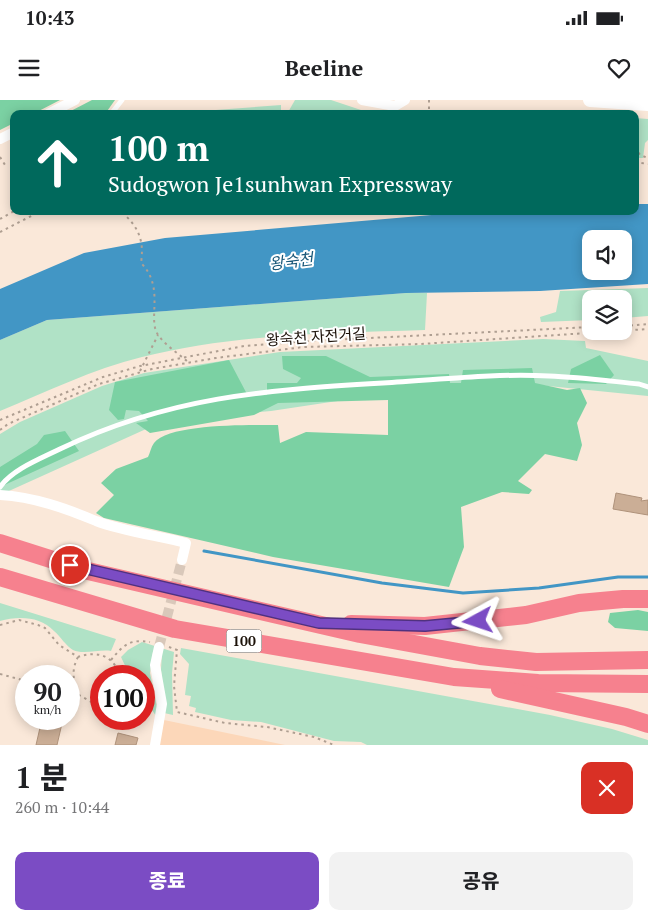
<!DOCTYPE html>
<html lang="ko">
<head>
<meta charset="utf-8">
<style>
  body { margin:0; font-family:"PT Serif","Noto Sans KR",serif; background:#f2f2f2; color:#202124; height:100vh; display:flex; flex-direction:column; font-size:19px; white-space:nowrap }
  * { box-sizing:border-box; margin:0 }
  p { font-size:16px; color:#757577 }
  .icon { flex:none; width:28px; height:28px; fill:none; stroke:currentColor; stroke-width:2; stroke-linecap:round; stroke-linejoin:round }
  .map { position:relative; height:645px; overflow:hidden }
  .details { display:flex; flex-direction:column; background:#fff; flex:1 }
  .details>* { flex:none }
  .guide { position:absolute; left:10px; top:10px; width:629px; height:105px; border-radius:10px; box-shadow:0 2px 12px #0003; background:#00695c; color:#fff; overflow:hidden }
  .tools { position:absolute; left:582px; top:130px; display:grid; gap:10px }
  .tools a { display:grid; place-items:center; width:50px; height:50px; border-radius:10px; background:#fff; box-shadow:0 2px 12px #0003; font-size:25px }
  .speed { position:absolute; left:15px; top:565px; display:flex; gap:10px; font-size:25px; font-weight:700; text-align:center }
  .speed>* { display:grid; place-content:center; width:65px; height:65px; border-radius:50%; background:#fff; box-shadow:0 2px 12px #0003; line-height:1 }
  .speed small { font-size:12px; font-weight:400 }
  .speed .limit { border:8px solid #d22; background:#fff; color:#111 }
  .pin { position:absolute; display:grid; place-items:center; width:42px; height:42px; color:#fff; margin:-21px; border:2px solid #fff; border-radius:50%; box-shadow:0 1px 5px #0007 }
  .me { position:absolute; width:55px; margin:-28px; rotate:265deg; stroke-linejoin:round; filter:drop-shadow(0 0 4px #0008) }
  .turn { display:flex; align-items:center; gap:18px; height:105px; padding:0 15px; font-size:22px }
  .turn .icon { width:65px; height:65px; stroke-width:2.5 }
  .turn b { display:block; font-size:35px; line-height:42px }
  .round { display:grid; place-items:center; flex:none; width:52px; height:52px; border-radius:10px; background:#f2f2f2 }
  .overview { display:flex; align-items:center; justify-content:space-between; height:85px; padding:0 15px }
  h1 { font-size:30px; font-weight:800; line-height:38px }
  .primary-button { display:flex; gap:10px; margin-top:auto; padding:10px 15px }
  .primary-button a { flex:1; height:58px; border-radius:10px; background:#7b4cc4; color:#fff; font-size:20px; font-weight:800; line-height:58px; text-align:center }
  .primary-button a+a { background:#f2f2f2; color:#202124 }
  .status { display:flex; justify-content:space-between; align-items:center; height:35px; padding:0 25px; background:#fff; direction:ltr }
  .status svg { height:14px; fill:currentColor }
  header { display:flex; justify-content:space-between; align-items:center; height:65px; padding:0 15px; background:#fff; font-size:22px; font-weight:800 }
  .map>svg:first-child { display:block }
  .built { fill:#fcd7b9 }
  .green { fill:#b0e2c6 }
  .forest { fill:#7bd1a3 }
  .water { fill:#4296c5; fill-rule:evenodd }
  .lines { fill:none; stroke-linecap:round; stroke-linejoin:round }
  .stream { stroke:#4296c5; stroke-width:3 }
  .building { fill:#cbae96; stroke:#af927b }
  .street-tunnel { stroke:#d9c8ba; stroke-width:10; stroke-dasharray:10 5; stroke-linecap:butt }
  .path { stroke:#af9f92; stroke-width:2; stroke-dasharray:2.5 4; stroke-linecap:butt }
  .lane { stroke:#fff; stroke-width:5 }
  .street { stroke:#fff; stroke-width:10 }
  .secondary { stroke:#fff; stroke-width:14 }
  .highway { stroke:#f6818e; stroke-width:18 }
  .route-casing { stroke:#50317f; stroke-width:12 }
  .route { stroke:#7b4cc4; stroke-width:9 }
  .labels { text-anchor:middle; stroke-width:4; stroke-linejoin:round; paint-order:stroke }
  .shield { fill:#fff; stroke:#605953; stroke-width:1 }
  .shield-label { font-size:14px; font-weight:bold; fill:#1c1209 }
  .street-label { font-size:15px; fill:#1c1209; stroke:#fff }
  .water-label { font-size:16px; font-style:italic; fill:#1b597a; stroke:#fff }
</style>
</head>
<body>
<div class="status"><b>10:43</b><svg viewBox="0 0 49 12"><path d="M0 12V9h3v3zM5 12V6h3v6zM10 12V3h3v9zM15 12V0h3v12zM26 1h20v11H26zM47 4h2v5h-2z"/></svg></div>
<header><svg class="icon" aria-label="menu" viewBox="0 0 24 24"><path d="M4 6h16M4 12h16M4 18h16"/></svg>Beeline<svg class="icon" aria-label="heart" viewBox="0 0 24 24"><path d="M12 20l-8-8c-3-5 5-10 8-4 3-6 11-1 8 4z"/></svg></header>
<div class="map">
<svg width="648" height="645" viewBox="0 0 648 645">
  <rect width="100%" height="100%" fill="#fae8d9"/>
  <polygon class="built" points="164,620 285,645 159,645"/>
  <g class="green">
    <polygon points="295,0 331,0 373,14 287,14"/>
    <polygon points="281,5 281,14 162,14"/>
    <polygon points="635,18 648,19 648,40 645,43 643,58 635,58"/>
    <polygon points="648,188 648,216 624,218 624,199 591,199 591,220 541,222 540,217 556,212 560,191"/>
    <path d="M 406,193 L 427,193 L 425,230 C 330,233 234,234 142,257 C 93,269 46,292 0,311 L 0,240 L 47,220 Z"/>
    <polygon points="543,239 585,241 586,248 648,261 648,296 518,283 457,283 271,311 166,320 0,395 0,334 20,322 102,286 144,273 280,252"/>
    <path d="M 0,503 L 116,539 L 111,551 C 100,549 83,555 73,550 C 65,545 61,537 54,531 C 40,516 18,516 0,521 Z"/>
    <polygon points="142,542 174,552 172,573 173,615 164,613 161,569 162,554 153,552 150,573 157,607 156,616 144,598 144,576 130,576 121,557 128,550"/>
    <polygon points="181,548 550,615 612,629 648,640 648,645 367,645 361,642 334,641 261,622 231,620 195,612 196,608 189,606 191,596 185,595 189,564 180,554"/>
  </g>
  <g class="forest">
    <polygon points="0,0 60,0 33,14 14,14 14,23 0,30"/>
    <polygon points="92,0 115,0 105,14 65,14"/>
    <polygon points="600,255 614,275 606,284 568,283 571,269"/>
    <path d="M 282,256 L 326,256 L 370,277 L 449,274 L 450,283 L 461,283 L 463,270 L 532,268 L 535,283 L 567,290 L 580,288 L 587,303 L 577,323 L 582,345 L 577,361 L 545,354 L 518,381 L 532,390 L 529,394 L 502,392 L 461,407 L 464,447 L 449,487 L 273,457 L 104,418 L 96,413 L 114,395 L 101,383 L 116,369 L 148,357 C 150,353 151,347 154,343 C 169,323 253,325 278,325 L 280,343 L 306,332 L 388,335 L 388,300 L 278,303 L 254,315 L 150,333 L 136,323 L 148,321 L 139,311 L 126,310 L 124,319 L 118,320 L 109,310 L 115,282 L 229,260 L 248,296 L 267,295 L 267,283 L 297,283 L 301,278 L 283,269 Z"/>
    <polygon points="65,331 79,351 0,387 0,367 37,344 44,335"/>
    <polygon points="638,510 648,512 648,531 615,528 608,522 610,513"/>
  </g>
  <path class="water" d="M 635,104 L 648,104 L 648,184 L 540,191 L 406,193 L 47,220 L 0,240 L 0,189 L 84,153 L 165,138 L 478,111 L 635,111 ZM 591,139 L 624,139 L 624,171 L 591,171 Z"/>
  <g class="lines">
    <polyline class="stream" points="204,451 382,483 463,493 539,488 618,477 648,477"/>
  </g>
  <g class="building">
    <polygon points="616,393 642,398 641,401 648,400 648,415 613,409"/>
    <polygon points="42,619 63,619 57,645 36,645"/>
    <polygon points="118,633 138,638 136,645 115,645"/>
  </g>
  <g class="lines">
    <polyline class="street-tunnel" points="159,547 182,460"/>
    <g class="path">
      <polyline points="429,0 429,14"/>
      <polyline points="635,47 640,55 648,58"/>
      <polyline points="0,57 7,68"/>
      <polyline points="635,62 648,64"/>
      <path d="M 126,111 L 126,116 C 140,130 144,143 141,163 C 166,188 146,221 159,236 C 166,246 179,254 188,262"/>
      <polyline points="0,119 14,111"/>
      <polyline points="0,132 41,111"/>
      <polyline points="624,226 648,224"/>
      <polyline points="140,271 158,235"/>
      <polyline points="0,320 103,277 140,266 244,246 309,241 591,227"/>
      <polyline points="0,330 8,324 99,284 152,269 216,258 303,247 421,244 648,229"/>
      <path d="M 0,525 L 19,520 L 38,525 L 45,528 L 59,545 L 78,557 C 98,550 114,556 120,576"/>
      <polyline points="169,547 177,550 174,586 177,612 225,623 267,627 314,637 334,645"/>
      <path d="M 78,557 C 71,570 73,582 79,595 L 95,604 L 101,603"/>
      <path d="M 111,560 C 124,544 130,539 150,542"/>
      <polyline points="0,574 26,581"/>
      <polyline points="69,593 79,595"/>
      <polyline points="144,610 148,614"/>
    </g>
    <g class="lane">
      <polyline points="111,14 122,0"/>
      <path d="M 0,387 C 13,369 40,359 60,349 C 168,297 265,290 383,283 C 438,280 493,273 549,276 C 579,277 609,281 639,284 L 648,287"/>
    </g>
    <g class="street">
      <polyline points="362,0 395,6 405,0"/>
      <polyline points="48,14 75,0"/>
      <polyline points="0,39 14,32"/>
      <path d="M 0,395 C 34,397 65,408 96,421 C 122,431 159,436 186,443 L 182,460"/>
      <polyline points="155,645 162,604 155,565 159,547"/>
    </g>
    <polyline class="secondary" points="590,0 648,4"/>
    <g class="highway">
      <polyline points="0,443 88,471 360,534 480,556 536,562 648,560"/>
      <polyline points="0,477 175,529 454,577 538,583 648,584"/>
      <polyline points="351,524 425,526 526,515 579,503 623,499 648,499"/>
      <polyline points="500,589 626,617 648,624"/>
    </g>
  </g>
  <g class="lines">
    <g class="route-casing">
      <polyline id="route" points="70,465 319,523 425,526 478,521"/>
    </g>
    <use href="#route" class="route"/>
  </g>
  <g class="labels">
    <rect class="shield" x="226.5" y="529.5" width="35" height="23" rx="4"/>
    <g class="shield-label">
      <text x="244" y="546">100</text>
    </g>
    <g class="street-label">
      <text transform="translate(316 237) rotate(-4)" y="5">왕숙천 자전거길</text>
    </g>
    <g class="water-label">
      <text transform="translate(291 161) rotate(-7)" y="6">왕숙천</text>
    </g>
  </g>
</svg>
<div class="tools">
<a><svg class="icon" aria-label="sound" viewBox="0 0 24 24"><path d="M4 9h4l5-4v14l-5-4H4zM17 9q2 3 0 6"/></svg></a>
<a><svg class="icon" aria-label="layers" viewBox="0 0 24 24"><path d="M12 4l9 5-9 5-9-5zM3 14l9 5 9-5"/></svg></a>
</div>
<div class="speed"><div>90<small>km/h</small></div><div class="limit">100</div></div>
<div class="pin" style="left:70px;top:465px;background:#d93025"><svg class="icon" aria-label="arrive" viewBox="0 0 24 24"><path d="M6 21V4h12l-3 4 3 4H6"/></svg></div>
<svg class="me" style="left:478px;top:521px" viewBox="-20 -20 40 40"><path d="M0-17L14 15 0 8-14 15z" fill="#7b4cc4" stroke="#fff" stroke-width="4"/></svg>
<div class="guide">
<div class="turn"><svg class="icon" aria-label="ahead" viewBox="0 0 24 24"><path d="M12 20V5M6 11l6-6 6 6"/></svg><div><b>100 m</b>Sudogwon Je1sunhwan Expressway</div></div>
</div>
</div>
<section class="details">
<div class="overview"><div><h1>1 분</h1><p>260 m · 10:44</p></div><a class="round" style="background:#d93025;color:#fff"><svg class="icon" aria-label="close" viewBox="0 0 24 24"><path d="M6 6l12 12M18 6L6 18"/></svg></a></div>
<div class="primary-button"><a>종료</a><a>공유</a></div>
</section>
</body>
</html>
